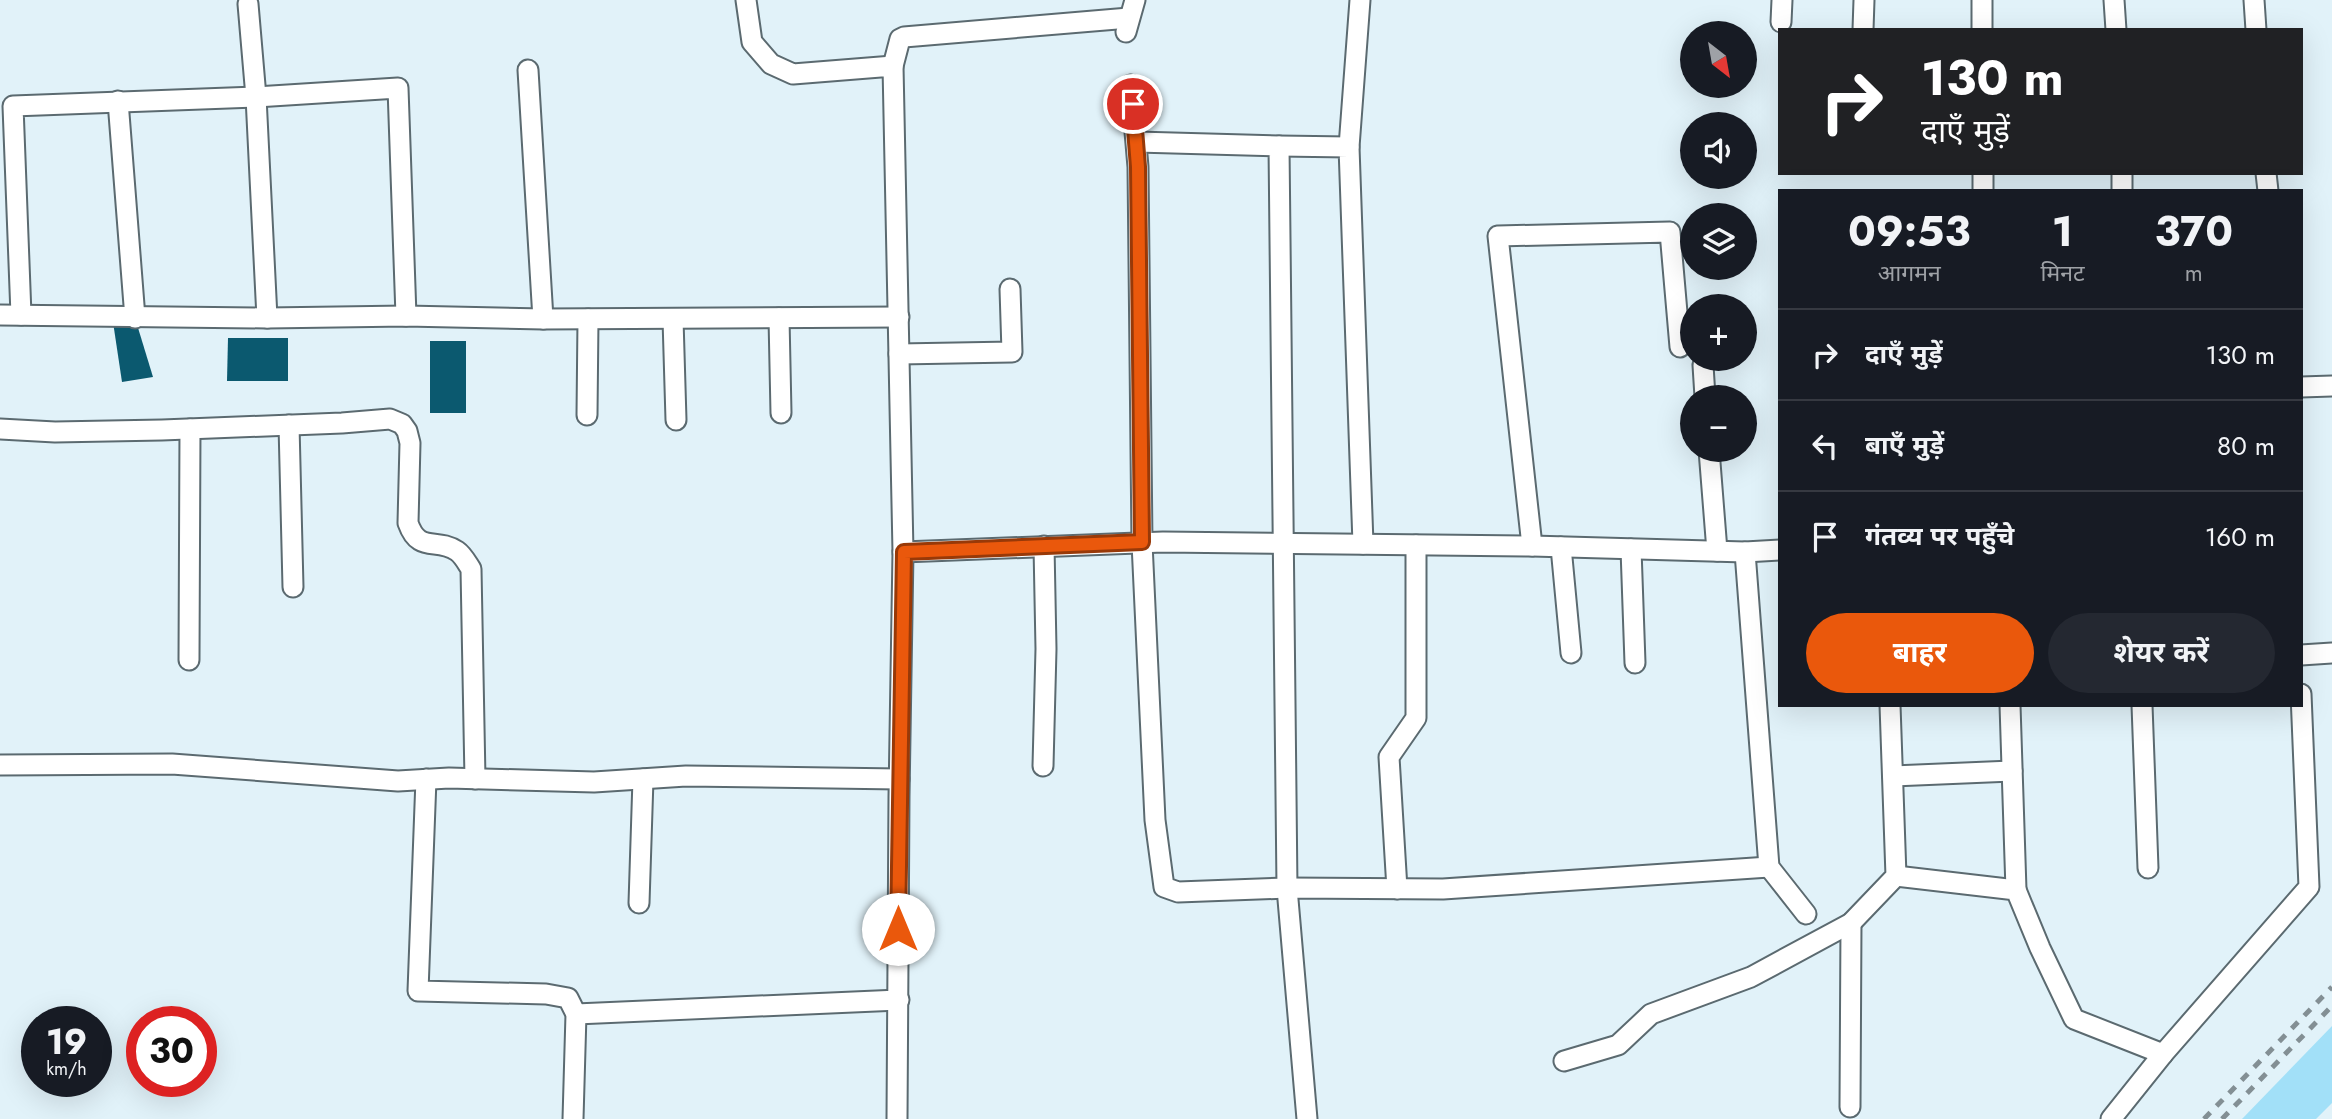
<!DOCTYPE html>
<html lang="hi">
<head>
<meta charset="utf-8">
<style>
  body { margin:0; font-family:Jost,"Noto Sans Devanagari",sans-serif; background:#242831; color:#f1f3f6; height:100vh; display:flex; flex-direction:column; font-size:26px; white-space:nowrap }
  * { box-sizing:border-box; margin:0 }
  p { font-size:23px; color:#9ea1a6 }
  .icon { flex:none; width:38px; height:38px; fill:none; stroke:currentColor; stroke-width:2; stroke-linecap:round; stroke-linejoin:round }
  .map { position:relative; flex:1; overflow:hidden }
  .panel { position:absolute; left:1778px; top:189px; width:525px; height:518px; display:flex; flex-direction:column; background:#171b24; border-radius:0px; box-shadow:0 7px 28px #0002 }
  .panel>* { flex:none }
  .hud { position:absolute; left:1778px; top:28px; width:525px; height:147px; border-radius:0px; box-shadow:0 7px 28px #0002; background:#202124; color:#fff; overflow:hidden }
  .needle { width:46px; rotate:149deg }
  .controls { position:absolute; left:1680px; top:21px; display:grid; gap:14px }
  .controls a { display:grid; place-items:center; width:77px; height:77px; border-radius:50%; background:#171b24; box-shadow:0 7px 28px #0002; font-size:35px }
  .speed { position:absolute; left:21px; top:1006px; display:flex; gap:14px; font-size:35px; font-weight:700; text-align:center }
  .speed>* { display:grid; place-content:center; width:91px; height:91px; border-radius:50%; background:#171b24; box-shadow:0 7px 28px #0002; line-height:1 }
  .speed small { font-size:18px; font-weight:400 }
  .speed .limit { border:10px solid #d22; background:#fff; color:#111 }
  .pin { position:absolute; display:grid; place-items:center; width:60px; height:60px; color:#fff; margin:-30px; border:4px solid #fff; border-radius:50%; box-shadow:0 2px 7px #0007 }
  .me { position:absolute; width:77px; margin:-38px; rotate:0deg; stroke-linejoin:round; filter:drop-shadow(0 0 5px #0008) }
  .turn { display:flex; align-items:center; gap:24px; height:147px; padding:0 28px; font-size:32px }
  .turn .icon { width:91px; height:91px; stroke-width:2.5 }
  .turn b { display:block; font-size:49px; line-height:60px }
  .eta { display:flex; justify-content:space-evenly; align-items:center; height:119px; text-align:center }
  .eta b { font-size:42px; font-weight:700; line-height:49px }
  .action { display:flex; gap:14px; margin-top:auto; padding:14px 28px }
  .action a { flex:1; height:80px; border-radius:42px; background:#ea580c; color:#fff; font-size:28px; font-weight:700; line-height:80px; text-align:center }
  .action a+a { background:#242831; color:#f1f3f6 }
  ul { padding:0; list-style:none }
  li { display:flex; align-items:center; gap:21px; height:91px; padding:0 28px; border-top:2px solid #363941 }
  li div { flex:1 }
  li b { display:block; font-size:26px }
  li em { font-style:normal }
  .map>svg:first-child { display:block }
  .green { fill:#a2e0f8 }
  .building { fill:#0b596f }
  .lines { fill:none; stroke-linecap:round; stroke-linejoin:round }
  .street-casing { stroke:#5b6a70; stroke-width:23 }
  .street { stroke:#fff; stroke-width:19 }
  .rail { stroke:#838f94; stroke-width:5; stroke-dasharray:9 9; stroke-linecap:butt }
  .route-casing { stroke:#983908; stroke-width:18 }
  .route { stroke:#ea580c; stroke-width:12 }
</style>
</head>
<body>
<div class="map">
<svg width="2332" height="1119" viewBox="0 0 2332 1119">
  <rect width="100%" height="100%" fill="#e1f2f9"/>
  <polygon class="green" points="2332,1026 2332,1103 2316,1119 2242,1119"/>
  <g class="building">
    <polygon points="135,318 153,377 122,382 113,322"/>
    <polygon points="228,338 288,338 288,381 227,381"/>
    <rect x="430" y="341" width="36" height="72"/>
  </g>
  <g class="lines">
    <g class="street-casing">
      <g id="street">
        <polyline points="746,0 752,42 771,64 793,74 893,66 903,552 1163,542 1532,546 1745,552 1780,550"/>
        <polyline points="2114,0 2116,30"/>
        <polyline points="2254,0 2256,30"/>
        <polyline points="248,4 256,97 267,318"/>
        <polyline points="1781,22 1782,0"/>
        <polyline points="1863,30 1864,0"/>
        <polyline points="1982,30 1982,0"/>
        <polyline points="1126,32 1135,0"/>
        <polyline points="893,66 900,39 904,37 1129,18"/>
        <polyline points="528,70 543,319"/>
        <polyline points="1131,85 1138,167 1142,543 1155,820 1164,887 1178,892 1287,888 1443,889 1769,867"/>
        <polyline points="118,101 135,318"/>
        <polyline points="1137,142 1279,146 1287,888 1307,1119"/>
        <polyline points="1279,146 1349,147 1363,544"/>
        <polyline points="1349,147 1360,0"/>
        <polyline points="1983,173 1983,191"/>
        <polyline points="2122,173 2122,191"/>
        <polyline points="2266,173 2268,191"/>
        <polyline points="0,315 267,318 406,316 543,319 899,317"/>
        <polyline points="21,315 13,106 256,97 398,88 406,316"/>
        <polyline points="779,318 781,413"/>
        <polyline points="673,319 676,420"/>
        <polyline points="899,354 1012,352 1010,289"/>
        <polyline points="1703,365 1705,397"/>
        <polyline points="2301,387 2332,386"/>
        <polyline points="587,415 588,319"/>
        <polyline points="289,425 293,587"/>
        <path d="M 0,429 L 55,432 L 162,430 L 342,423 L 390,419 L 402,424 L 407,431 L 410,443 L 408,523 C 419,554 436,537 457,551 C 463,555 467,563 471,569 L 475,779"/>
        <polyline points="1709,450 1717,551"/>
        <polyline points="1532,546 1498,236 1670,232 1680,347"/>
        <polyline points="1561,547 1571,653"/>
        <polyline points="1631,549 1635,663"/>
        <polyline points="1745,552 1769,867 1806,914"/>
        <polyline points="2301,655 2332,653"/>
        <polyline points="189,660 190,429"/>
        <polyline points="2010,705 2016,890"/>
        <polyline points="2142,705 2148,868"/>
        <polyline points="0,765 172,764 398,781 449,778 594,782 686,776 899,779"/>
        <polyline points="1043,766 1046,649 1044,546"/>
        <polyline points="1893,776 2012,771"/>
        <polyline points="426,779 418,991 546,994 568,998 576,1014 573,1119"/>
        <polyline points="1896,876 2016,890 2040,948 2074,1019 2163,1054"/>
        <polyline points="1397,889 1389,757 1416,718 1416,545"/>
        <polyline points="639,903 643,779"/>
        <polyline points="576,1014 899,1000"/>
        <polyline points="1564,1061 1618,1045 1651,1014 1751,977 1851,923 1896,876 1890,705"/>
        <polyline points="1850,1107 1851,923"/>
        <polyline points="897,1119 899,797 903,552"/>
        <polyline points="2111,1119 2163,1054 2309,887 2301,694"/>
      </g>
    </g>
    <use href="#street" class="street"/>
    <g class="rail">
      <polyline points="2204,1119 2332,987"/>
      <polyline points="2222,1119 2332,1006"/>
    </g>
  </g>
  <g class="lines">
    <g class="route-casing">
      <polyline id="route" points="898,929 904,552 1142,542 1138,167 1133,104"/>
    </g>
    <use href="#route" class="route"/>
  </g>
</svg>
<div class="controls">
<a><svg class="needle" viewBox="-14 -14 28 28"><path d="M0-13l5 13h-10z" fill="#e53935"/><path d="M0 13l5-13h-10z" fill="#9ea1a6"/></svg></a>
<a><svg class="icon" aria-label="sound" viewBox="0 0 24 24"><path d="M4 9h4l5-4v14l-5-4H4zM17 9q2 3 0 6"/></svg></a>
<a><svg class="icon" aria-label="layers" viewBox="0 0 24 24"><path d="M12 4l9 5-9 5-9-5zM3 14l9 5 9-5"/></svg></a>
<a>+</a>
<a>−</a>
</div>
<div class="speed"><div>19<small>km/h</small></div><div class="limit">30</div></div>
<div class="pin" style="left:1133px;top:104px;background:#d93025"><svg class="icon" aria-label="arrive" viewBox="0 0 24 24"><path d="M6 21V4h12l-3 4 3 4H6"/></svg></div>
<svg class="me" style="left:898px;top:929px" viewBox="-20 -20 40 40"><circle r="19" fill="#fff"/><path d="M0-13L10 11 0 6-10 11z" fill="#ea580c"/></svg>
<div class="hud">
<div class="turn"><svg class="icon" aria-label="right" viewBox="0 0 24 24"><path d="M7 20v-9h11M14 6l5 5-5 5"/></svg><div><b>130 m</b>दाएँ मुड़ें</div></div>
</div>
<section class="panel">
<div class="eta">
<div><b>09:53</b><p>आगमन</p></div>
<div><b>1</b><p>मिनट</p></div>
<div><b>370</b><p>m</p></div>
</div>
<ul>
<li><svg class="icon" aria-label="right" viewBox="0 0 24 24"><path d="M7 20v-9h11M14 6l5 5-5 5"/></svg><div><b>दाएँ मुड़ें</b></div><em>130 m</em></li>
<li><svg class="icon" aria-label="left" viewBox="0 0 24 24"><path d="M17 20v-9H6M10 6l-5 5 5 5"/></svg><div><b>बाएँ मुड़ें</b></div><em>80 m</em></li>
<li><svg class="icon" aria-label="arrive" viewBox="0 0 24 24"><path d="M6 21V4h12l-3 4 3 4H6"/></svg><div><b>गंतव्य पर पहुँचे</b></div><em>160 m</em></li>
</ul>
<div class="action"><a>बाहर</a><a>शेयर करें</a></div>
</section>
</div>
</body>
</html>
